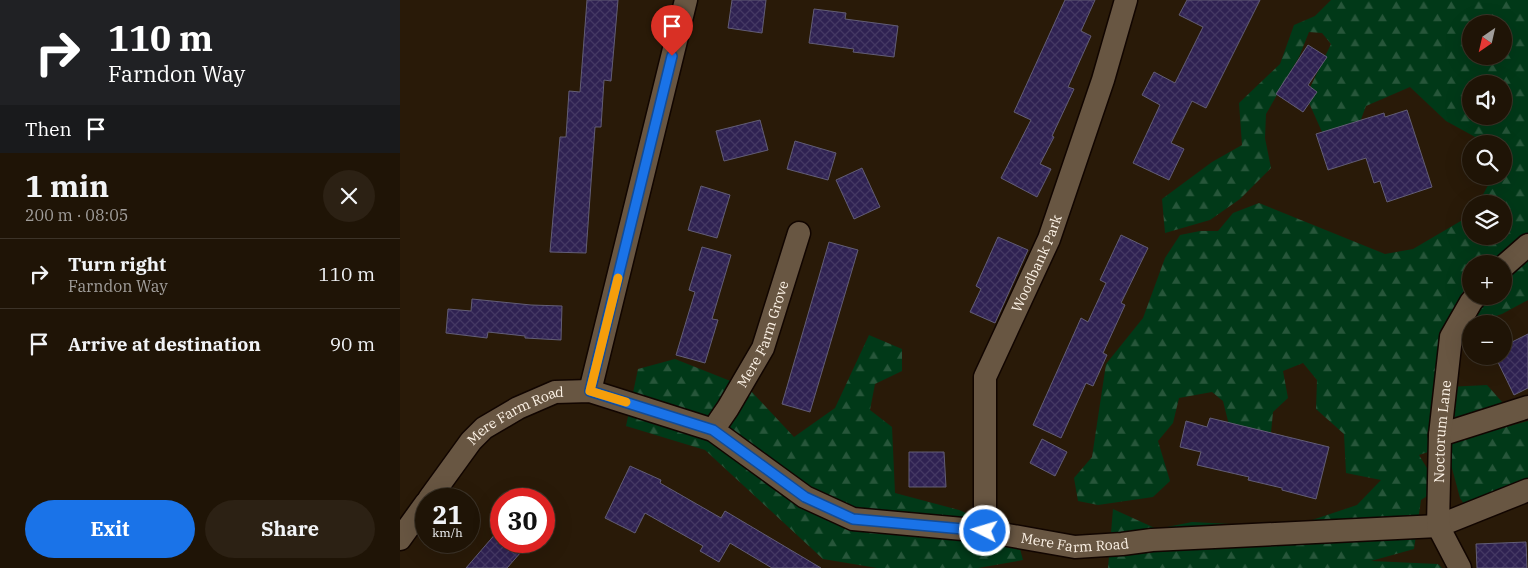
<!DOCTYPE html>
<html lang="en">
<head>
<meta charset="utf-8">
<style>
  body { margin:0; font-family:"IBM Plex Serif",serif; background:#2c2114; color:#f1f3f6; height:100vh; display:flex; flex-direction:column; font-size:19px; white-space:nowrap }
  * { box-sizing:border-box; margin:0 }
  p { font-size:16px; color:#a19e9b }
  .icon { flex:none; width:28px; height:28px; fill:none; stroke:currentColor; stroke-width:2; stroke-linecap:round; stroke-linejoin:round }
  .map { position:relative; flex:1; overflow:hidden }
  .drawer { display:flex; flex-direction:column; background:#1f1406; width:400px }
  .drawer>* { flex:none }
  .banner { background:#202124; color:#fff; overflow:hidden }
  .needle { width:32px; rotate:214deg }
  .controls { position:absolute; left:1062px; top:15px; display:grid; gap:10px }
  .controls a { display:grid; place-items:center; width:50px; height:50px; border-radius:50%; background:#1f1406; box-shadow:0 5px 20px #0002,0 0 0 1px #3c3328; font-size:25px }
  .speed { position:absolute; left:15px; top:488px; display:flex; gap:10px; font-size:25px; font-weight:700; text-align:center }
  .speed>* { display:grid; place-content:center; width:65px; height:65px; border-radius:50%; background:#1f1406; box-shadow:0 5px 20px #0002,0 0 0 1px #3c3328; line-height:1 }
  .speed small { font-size:12px; font-weight:400 }
  .speed .limit { border:8px solid #d22; background:#fff; color:#111 }
  .pin { position:absolute; display:grid; place-items:center; width:42px; height:42px; color:#fff; margin:-51px -21px; border-radius:50% 50% 50% 0; rotate:-45deg; box-shadow:0 0 5px #0007 }
  .pin .icon { rotate:45deg }
  .me { position:absolute; width:55px; margin:-28px; rotate:275deg; stroke-linejoin:round; filter:drop-shadow(0 0 4px #0008) }
  .turn { display:flex; align-items:center; gap:18px; height:105px; padding:0 25px; font-size:22px }
  .turn .icon { width:65px; height:65px; stroke-width:2.5 }
  .turn b { display:block; font-size:35px; line-height:42px }
  .then { display:flex; align-items:center; height:48px; padding:0 25px; background:#0003; gap:10px; font-size:19px }
  .round { display:grid; place-items:center; flex:none; width:52px; height:52px; border-radius:26px; background:#2c2114 }
  .overview { display:flex; align-items:center; justify-content:space-between; height:85px; padding:0 25px }
  h1 { font-size:30px; font-weight:700; line-height:38px }
  .action { display:flex; gap:10px; margin-top:auto; padding:10px 25px }
  .action a { flex:1; height:58px; border-radius:30px; background:#1a73e8; color:#fff; font-size:20px; font-weight:700; line-height:58px; text-align:center }
  .action a+a { background:#2c2114; color:#f1f3f6 }
  ul { padding:0; list-style:none }
  li { display:flex; align-items:center; gap:15px; height:70px; padding:0 25px; border-top:1px solid #3c3328 }
  li div { flex:1 }
  li b { display:block; font-size:19px }
  li em { font-style:normal }
  main { display:flex; flex:1; min-height:0 }
  .map>svg:first-child { display:block }
  .forest { fill:url(#forest-firs); fill-rule:evenodd }
  .building { fill:url(#building-cross-hatch); stroke:#625d75 }
  .lines { fill:none; stroke-linecap:round; stroke-linejoin:round }
  .street-casing { stroke:#110500; stroke-width:25 }
  .street { stroke:#685642; stroke-width:22 }
  .route-casing { stroke:#114b97; stroke-width:12 }
  .route { stroke:#1a73e8; stroke-width:9 }
  .slow { stroke:#f59e0b; stroke-width:9 }
  .labels { text-anchor:middle; stroke-width:4; stroke-linejoin:round; paint-order:stroke }
  .street-label { font-size:14px; fill:#fdf3e7; stroke:#291a08 }
</style>
</head>
<body>
<main>
<section class="drawer">
<div class="banner">
<div class="turn"><svg class="icon" aria-label="right" viewBox="0 0 24 24"><path d="M7 20v-9h11M14 6l5 5-5 5"/></svg><div><b>110 m</b>Farndon Way</div></div>
<div class="then">Then<svg class="icon" aria-label="arrive" viewBox="0 0 24 24"><path d="M6 21V4h12l-3 4 3 4H6"/></svg></div>
</div>
<div class="overview"><div><h1>1 min</h1><p>200 m · 08:05</p></div><a class="round"><svg class="icon" aria-label="close" viewBox="0 0 24 24"><path d="M6 6l12 12M18 6L6 18"/></svg></a></div>
<ul>
<li><svg class="icon" aria-label="right" viewBox="0 0 24 24"><path d="M7 20v-9h11M14 6l5 5-5 5"/></svg><div><b>Turn right</b><p>Farndon Way</p></div><em>110 m</em></li>
<li><svg class="icon" aria-label="arrive" viewBox="0 0 24 24"><path d="M6 21V4h12l-3 4 3 4H6"/></svg><div><b>Arrive at destination</b></div><em>90 m</em></li>
</ul>
<div class="action"><a>Exit</a><a>Share</a></div>
</section>
<div class="map">
<svg width="1128" height="568" viewBox="0 0 1128 568">
  <defs>
    <pattern id="forest-firs" width="22" height="20" patternUnits="userSpaceOnUse" patternTransform="scale(1.25)"><rect width="22" height="20" fill="#013918"/><path d="M5 1l3.5 6h-7zM16 11l3.5 6h-7z" fill="#27563a"/></pattern>
    <pattern id="building-cross-hatch" width="8" height="8" patternUnits="userSpaceOnUse" patternTransform="scale(1.25)"><rect width="8" height="8" fill="#2f2252"/><path d="M0 0l8 8M0 8l8-8" fill="none" stroke="#443863"/></pattern>
  </defs>
  <rect width="100%" height="100%" fill="#291a08"/>
  <g class="forest">
    <path d="M 931,0 L 1128,0 L 1128,300 L 1102,314 L 1071,324 L 1047,373 L 1048,387 L 1087,385 L 1103,403 L 1088,432 L 1128,421 L 1128,500 L 1075,521 L 1060,498 L 1046,446 L 1019,455 L 1039,488 L 1021,500 L 1014,549 L 971,561 L 1038,564 L 1042,568 L 708,568 L 713,509 L 757,529 L 792,522 L 870,526 L 909,521 L 957,505 L 981,480 L 946,473 L 944,434 L 916,409 L 917,380 L 903,363 L 883,371 L 888,398 L 873,412 L 870,443 L 830,429 L 823,401 L 812,392 L 779,398 L 773,423 L 758,441 L 770,481 L 753,497 L 698,505 L 678,501 L 674,478 L 692,457 L 706,364 L 743,318 L 765,258 L 780,235 L 800,231 L 818,231 L 833,213 L 859,203 L 985,254 L 1013,249 L 1071,215 L 1071,236 L 1104,236 L 1104,204 L 1078,204 L 1093,176 L 1104,176 L 1104,144 L 1088,144 L 1046,121 L 1010,87 L 966,106 L 957,130 L 926,141 L 906,96 L 931,44 L 922,33 L 909,32 L 899,57 L 866,114 L 865,138 L 871,168 L 840,199 L 810,220 L 765,233 L 762,199 L 812,162 L 842,145 L 839,103 L 880,64 L 894,25 L 915,16 ZM 1071,24 L 1104,24 L 1104,56 L 1071,56 ZM 1071,84 L 1104,84 L 1104,116 L 1071,116 ZM 1071,264 L 1104,264 L 1104,296 L 1071,296 Z"/>
    <polygon points="469,335 502,349 502,371 475,384 470,410 492,427 495,493 559,510 616,534 623,560 578,568 477,568 423,559 305,450 226,426 238,369 275,359 333,382 351,391 394,437 435,408"/>
  </g>
  <g class="building">
    <polygon points="187,0 218,0 211,81 204,80 201,127 195,127 186,253 150,252 160,137 166,137 169,91 180,92"/>
    <polygon points="332,0 366,0 362,33 328,28"/>
    <polygon points="665,0 695,0 681,31 691,36 668,87 674,89 652,136 654,137 640,164 651,169 637,197 601,178 631,120 614,112"/>
    <polygon points="787,0 860,0 806,108 792,101 771,143 784,149 769,180 733,163 760,105 742,95 754,72 775,83 803,27 779,15"/>
    <polygon points="414,9 446,13 445,19 498,26 494,57 453,52 454,49 409,43"/>
    <polygon points="908,45 927,57 908,85 917,92 903,112 876,94"/>
    <polygon points="1007,110 1032,187 987,202 980,181 974,183 966,158 928,170 916,134 984,113 985,117"/>
    <polygon points="360,120 368,150 324,161 316,131"/>
    <polygon points="395,141 436,153 428,180 387,169"/>
    <polygon points="462,168 480,207 454,219 436,180"/>
    <polygon points="301,186 330,195 317,238 288,230"/>
    <polygon points="721,235 748,248 721,303 725,305 703,353 707,355 693,386 686,383 661,438 633,425 681,318 688,322 706,283 700,280"/>
    <polygon points="598,237 628,250 595,323 570,312 581,289 576,286"/>
    <polygon points="429,242 458,250 410,412 382,404"/>
    <polygon points="302,247 331,255 312,319 318,320 305,363 276,355 295,292 289,290"/>
    <polygon points="72,299 131,305 162,306 161,340 125,338 125,336 88,332 87,338 46,333 48,309 71,311"/>
    <polygon points="1128,334 1128,388 1114,395 1095,356 1104,356 1104,346"/>
    <polygon points="810,418 929,447 916,499 882,490 882,488 848,480 849,477 797,465 801,452 780,447 786,421 807,427"/>
    <polygon points="642,439 667,452 655,476 630,463"/>
    <polygon points="509,452 544,452 546,487 509,487"/>
    <polygon points="230,466 261,480 260,483 321,518 325,511 421,568 372,568 330,543 319,562 300,551 303,546 245,513 235,533 205,518"/>
    <polygon points="97,532 101,536 101,541 108,541 121,552 107,568 66,568"/>
    <polygon points="1126,542 1127,568 1077,568 1076,544"/>
  </g>
  <g class="lines">
    <g class="street-casing">
      <g id="street">
        <polyline points="1104,266 1128,245"/>
        <polyline points="190,391 286,0"/>
        <path id="s1" d="M 313,430 L 328,408 L 363,348 L 399,233"/>
        <polyline points="1040,435 1128,407"/>
        <path id="s2" d="M 29,499 L 71,441 L 84,428 L 118,408 L 155,392 L 190,391 L 313,430 L 405,497 L 453,519 L 585,531 L 675,547 L 722,544 L 752,540 L 1038,526 L 1128,490"/>
        <path id="s3" d="M 585,531 L 585,377 L 649,239 L 703,80 L 726,0"/>
        <polyline points="0,539 26,503"/>
        <path id="s4" d="M 1060,568 L 1038,526 L 1040,435 L 1051,337 L 1071,302 L 1076,296"/>
      </g>
    </g>
    <use href="#street" class="street"/>
  </g>
  <g class="lines">
    <g class="route-casing">
      <polyline id="route" points="272,56 190,391 313,430 405,497 453,519 585,531"/>
    </g>
    <use href="#route" class="route"/>
    <polyline class="slow" points="218,278 190,391 226,402"/>
  </g>
  <g class="labels">
    <g class="street-label">
      <text dy="5" stroke="none"><textPath href="#s3" startOffset="279">Woodbank Park</textPath></text>
      <text dy="5" stroke="none"><textPath href="#s1" startOffset="109">Mere Farm Grove</textPath></text>
      <text dy="5" stroke="none"><textPath href="#s2" startOffset="124">Mere Farm Road</textPath></text>
      <text dy="5" stroke="none"><textPath href="#s4" startOffset="142">Noctorum Lane</textPath></text>
      <text dy="5" stroke="none"><textPath href="#s2" startOffset="724">Mere Farm Road</textPath></text>
    </g>
  </g>
</svg>
<div class="controls">
<a><svg class="needle" viewBox="-14 -14 28 28"><path d="M0-13l5 13h-10z" fill="#e53935"/><path d="M0 13l5-13h-10z" fill="#a19e9b"/></svg></a>
<a><svg class="icon" aria-label="sound" viewBox="0 0 24 24"><path d="M4 9h4l5-4v14l-5-4H4zM17 9q2 3 0 6"/></svg></a>
<a><svg class="icon" aria-label="search" viewBox="0 0 24 24"><circle cx="10" cy="10" r="6"/><path d="M15 15l6 6"/></svg></a>
<a><svg class="icon" aria-label="layers" viewBox="0 0 24 24"><path d="M12 4l9 5-9 5-9-5zM3 14l9 5 9-5"/></svg></a>
<a>+</a>
<a>−</a>
</div>
<div class="speed"><div>21<small>km/h</small></div><div class="limit">30</div></div>
<div class="pin" style="left:272px;top:56px;background:#d93025"><svg class="icon" aria-label="arrive" viewBox="0 0 24 24"><path d="M6 21V4h12l-3 4 3 4H6"/></svg></div>
<svg class="me" style="left:585px;top:531px" viewBox="-20 -20 40 40"><circle r="17" fill="#1a73e8" stroke="#fff" stroke-width="3"/><path d="M0-11L8 9 0 5-8 9z" fill="#fff"/></svg>
</div>
</main>
</body>
</html>
